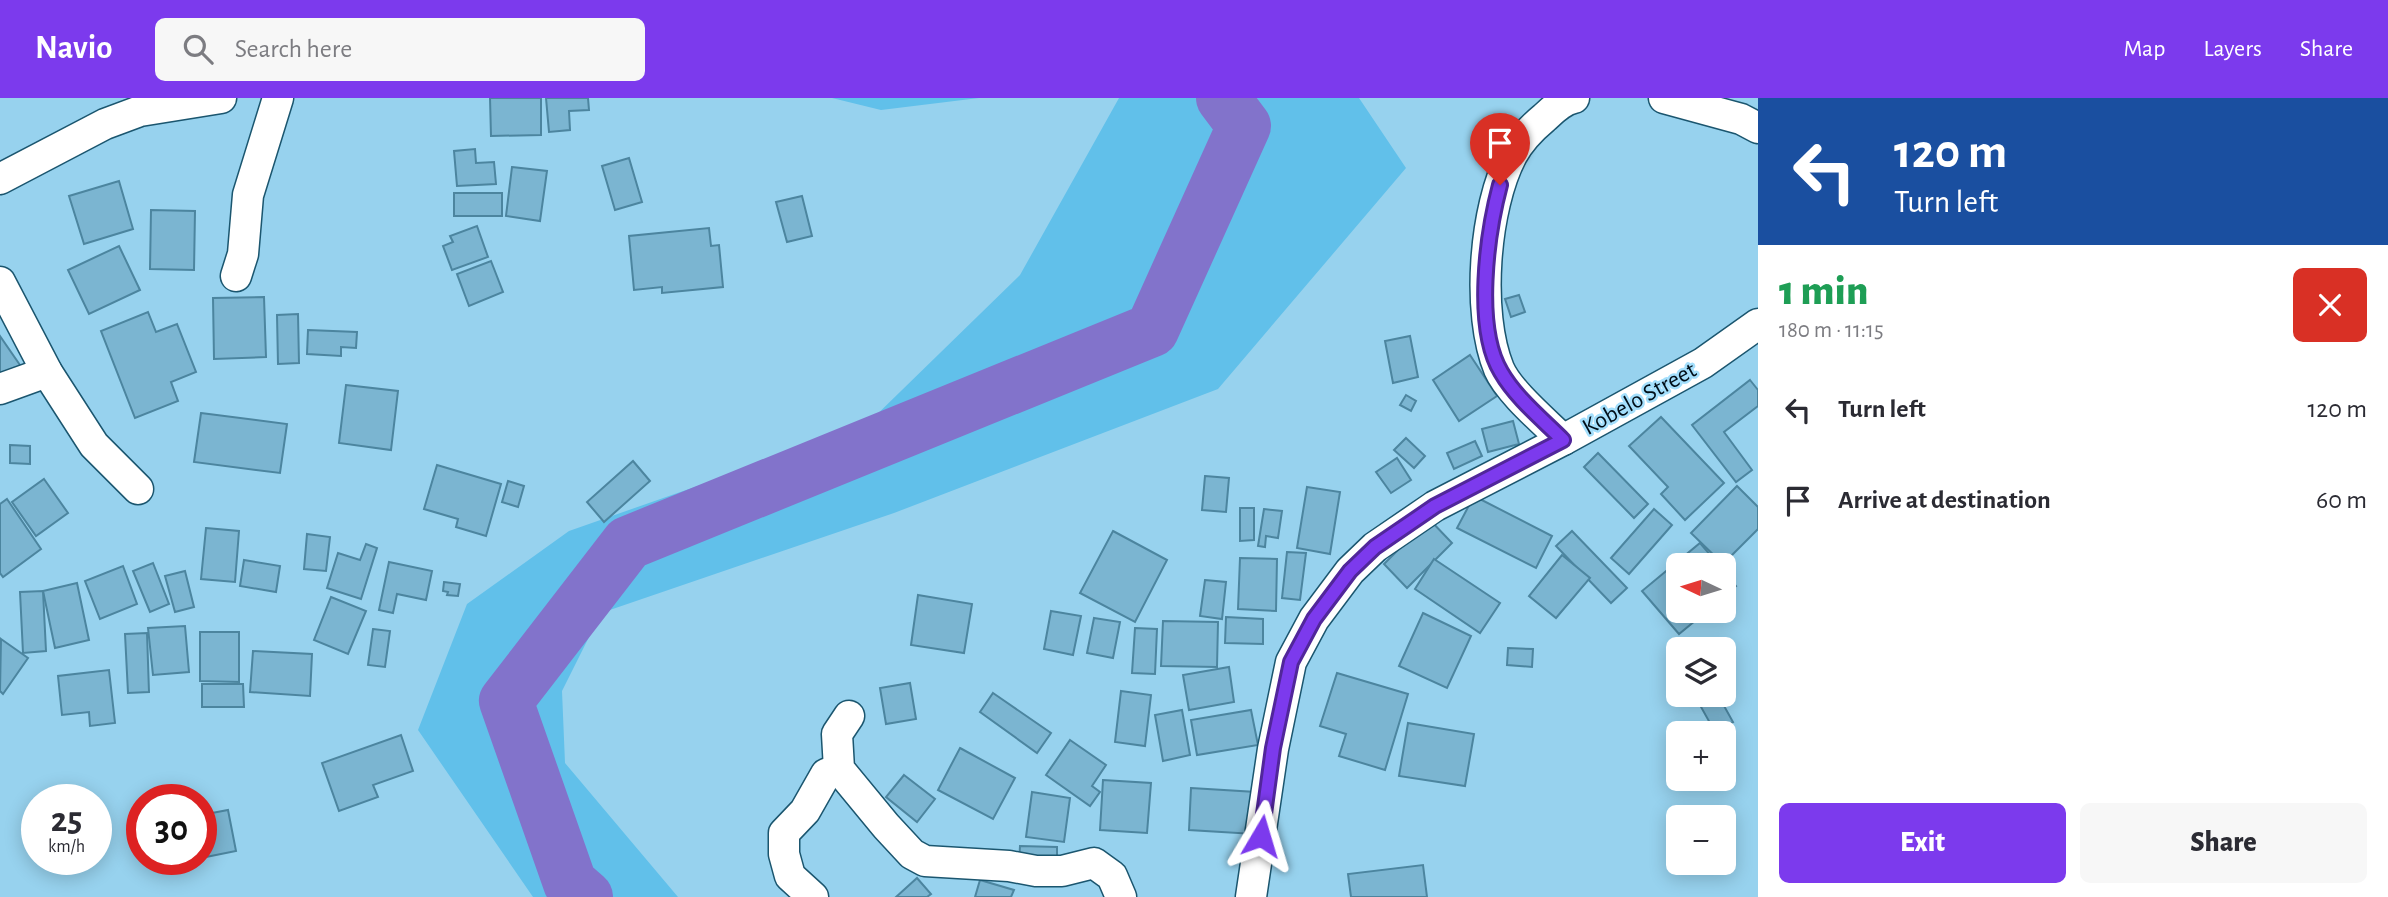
<!DOCTYPE html>
<html lang="en">
<head>
<meta charset="utf-8">
<style>
  body { margin:0; font-family:"Alegreya Sans",sans-serif; background:#f7f7f7; color:#2b2b33; height:100vh; display:flex; flex-direction:column; font-size:26px; white-space:nowrap }
  * { box-sizing:border-box; margin:0 }
  p { font-size:23px; color:#7c7c81 }
  .icon { flex:none; width:38px; height:38px; fill:none; stroke:currentColor; stroke-width:2; stroke-linecap:round; stroke-linejoin:round }
  .map { position:relative; flex:1; overflow:hidden }
  .drawer { display:flex; flex-direction:column; background:#fff; width:630px }
  .drawer>* { flex:none }
  .banner { background:#1a4fa0; color:#fff; overflow:hidden }
  .needle { width:46px; rotate:274deg }
  .tools { position:absolute; left:1666px; top:455px; display:grid; gap:14px }
  .tools a { display:grid; place-items:center; width:70px; height:70px; border-radius:10px; background:#fff; box-shadow:0 4px 18px #0003; font-size:35px }
  .speed { position:absolute; left:21px; top:686px; display:flex; gap:14px; font-size:35px; font-weight:700; text-align:center }
  .speed>* { display:grid; place-content:center; width:91px; height:91px; border-radius:50%; background:#fff; box-shadow:0 4px 18px #0003; line-height:1 }
  .speed small { font-size:18px; font-weight:400 }
  .speed .limit { border:10px solid #d22; background:#fff; color:#111 }
  .pin { position:absolute; display:grid; place-items:center; width:60px; height:60px; color:#fff; margin:-72px -30px; border-radius:50% 50% 50% 0; rotate:-45deg; box-shadow:0 0 7px #0007 }
  .pin .icon { rotate:45deg }
  .me { position:absolute; width:77px; margin:-38px; rotate:7deg; stroke-linejoin:round; filter:drop-shadow(0 0 5px #0008) }
  .turn { display:flex; align-items:center; gap:24px; height:147px; padding:0 21px; font-size:32px }
  .turn .icon { width:91px; height:91px; stroke-width:2.5 }
  .turn b { display:block; font-size:49px; line-height:60px }
  .round { display:grid; place-items:center; flex:none; width:74px; height:74px; border-radius:10px; background:#f7f7f7 }
  .head { display:flex; align-items:center; justify-content:space-between; height:119px; padding:0 21px }
  h1 { font-size:42px; font-weight:800; line-height:52px; color:#1e9e55 }
  .button { display:flex; gap:14px; margin-top:auto; padding:14px 21px }
  .button a { flex:1; height:80px; border-radius:10px; background:#7c3aed; color:#fff; font-size:28px; font-weight:800; line-height:80px; text-align:center }
  .button a+a { background:#f7f7f7; color:#2b2b33 }
  ul { padding:0; list-style:none }
  li { display:flex; align-items:center; gap:21px; height:91px; padding:0 21px }
  li div { flex:1 }
  li b { display:block; font-size:26px }
  li em { font-style:normal }
  header { display:flex; align-items:center; gap:42px; box-sizing:border-box; height:98px; padding:0 35px; background:#7c3aed; color:#fff }
  header strong { font-size:33px }
  nav { display:flex; gap:38px; margin-inline-start:auto; font-size:24px }
  .search { width:490px; height:63px; background:#f7f7f7; display:flex; align-items:center; gap:18px; box-sizing:border-box; padding:0 24px; border-radius:10px; color:#7c7c81; font-size:26px }
  main { display:flex; flex:1; min-height:0 }
  .map>svg:first-child { display:block }
  .green { fill:#61c0ea }
  .lines { fill:none; stroke-linecap:round; stroke-linejoin:round }
  .river { stroke:#8273cb; stroke-width:54 }
  .building { fill:#7bb5d1; stroke:#4c859f; stroke-width:2 }
  .minor-casing { stroke:#1b566f; stroke-width:33 }
  .minor { stroke:#fff; stroke-width:30 }
  .route-casing { stroke:#51269a; stroke-width:18 }
  .route { stroke:#7c3aed; stroke-width:12 }
  .labels { text-anchor:middle; stroke-width:5; stroke-linejoin:round; paint-order:stroke }
  .street-label { font-size:24px; fill:#000e18; stroke:#a4dffc }
</style>
</head>
<body>
<header>
<strong>Navio</strong>
<div class="search"><svg class="icon" aria-label="search" viewBox="0 0 24 24"><circle cx="10" cy="10" r="6"/><path d="M15 15l6 6"/></svg>Search here</div>
<nav><a>Map</a><a>Layers</a><a>Share</a></nav>
</header>
<main>
<div class="map">
<svg width="1758" height="799" viewBox="0 0 1758 799">
  <rect width="100%" height="100%" fill="#97d2ee"/>
  <g class="green">
    <polygon points="832,0 979,0 881,12"/>
    <polygon points="1119,0 1359,0 1406,70 1218,291 894,415 601,515 562,593 565,665 678,799 533,799 418,632 467,506 569,433 863,330 1020,177"/>
  </g>
  <g class="lines">
    <polyline class="river" points="586,799 570,785 506,603 628,445 1152,232 1244,28 1223,0"/>
  </g>
  <g class="building">
    <polygon points="490,0 541,0 541,37 491,38"/>
    <polygon points="546,0 588,0 589,12 569,13 570,32 549,34"/>
    <polygon points="475,51 476,65 494,64 496,86 457,88 454,53"/>
    <polygon points="629,60 642,104 615,112 602,68"/>
    <polygon points="512,69 547,73 540,123 506,118"/>
    <polygon points="119,83 133,131 84,146 69,98"/>
    <rect x="454" y="95" width="48" height="23"/>
    <polygon points="802,98 812,138 787,144 776,104"/>
    <polygon points="151,112 195,113 194,172 150,171"/>
    <polygon points="477,128 488,159 452,172 443,148 453,144 450,138"/>
    <polygon points="709,130 711,148 719,147 723,189 662,195 662,189 634,192 629,138"/>
    <polygon points="119,148 140,192 89,216 68,172"/>
    <polygon points="491,163 503,194 469,208 457,176"/>
    <polygon points="1519,197 1525,214 1511,219 1505,201"/>
    <polygon points="264,199 266,259 214,261 213,200"/>
    <polygon points="148,214 156,234 177,226 196,274 171,284 178,303 135,320 101,233"/>
    <polygon points="298,216 299,265 278,266 277,217"/>
    <polygon points="308,232 357,234 356,250 341,249 341,258 307,256"/>
    <polygon points="0,238 22,270 0,278"/>
    <polygon points="1410,238 1418,279 1393,285 1385,243"/>
    <polygon points="1470,257 1497,298 1459,323 1433,282"/>
    <polygon points="1750,282 1758,292 1758,308 1724,334 1752,372 1736,384 1692,327"/>
    <polygon points="346,287 398,293 391,352 339,345"/>
    <polygon points="1406,297 1416,303 1411,313 1400,307"/>
    <polygon points="201,315 287,326 280,375 194,364"/>
    <polygon points="1661,319 1724,385 1685,422 1661,396 1668,389 1629,348"/>
    <polygon points="1513,323 1519,346 1488,354 1482,331"/>
    <polygon points="1406,340 1425,358 1414,370 1394,352"/>
    <polygon points="1475,343 1482,358 1454,371 1447,355"/>
    <polygon points="10,347 30,348 30,366 10,365"/>
    <polygon points="1598,355 1648,406 1634,420 1584,369"/>
    <polygon points="1397,360 1411,382 1391,395 1376,374"/>
    <polygon points="633,363 650,383 604,424 587,404"/>
    <polygon points="437,367 501,386 486,438 456,429 458,421 424,411"/>
    <polygon points="1205,378 1229,380 1226,414 1202,412"/>
    <polygon points="44,381 68,415 36,438 12,404"/>
    <polygon points="508,383 524,388 518,409 502,404"/>
    <polygon points="1737,388 1758,409 1758,431 1723,466 1691,435"/>
    <polygon points="1307,389 1340,394 1330,456 1297,450"/>
    <polygon points="1474,398 1552,438 1536,470 1457,430"/>
    <polygon points="7,401 41,451 3,479 0,475 0,406"/>
    <polygon points="1240,410 1254,410 1254,442 1240,443"/>
    <polygon points="1264,411 1282,413 1278,440 1266,438 1265,449 1258,448"/>
    <polygon points="1654,411 1672,427 1629,476 1611,460"/>
    <polygon points="1429,421 1452,445 1407,490 1384,466"/>
    <polygon points="206,430 239,433 235,484 201,481"/>
    <polygon points="1113,433 1167,462 1135,524 1080,495"/>
    <polygon points="1572,433 1627,490 1611,505 1556,448"/>
    <polygon points="307,436 330,439 326,473 304,471"/>
    <polygon points="1700,445 1719,467 1678,467 1678,513 1707,513 1679,536 1642,493"/>
    <polygon points="366,446 377,450 361,501 327,490 338,455 360,462"/>
    <polygon points="1287,454 1306,455 1300,502 1282,500"/>
    <polygon points="1562,457 1590,480 1556,520 1529,498"/>
    <polygon points="1240,460 1277,461 1276,513 1238,511"/>
    <polygon points="1434,461 1500,505 1480,535 1415,491"/>
    <polygon points="244,462 280,468 276,494 240,488"/>
    <polygon points="389,464 432,473 426,502 397,496 393,515 379,512"/>
    <polygon points="153,465 169,506 150,514 133,473"/>
    <polygon points="123,468 137,506 100,521 85,483"/>
    <polygon points="185,473 194,509 175,514 165,478"/>
    <polygon points="1724,473 1736,488 1724,498"/>
    <polygon points="1205,482 1226,484 1222,521 1200,518"/>
    <polygon points="444,484 460,486 458,498 447,497 448,494 443,493"/>
    <polygon points="77,485 89,542 55,550 43,493"/>
    <polygon points="43,493 46,553 23,555 20,494"/>
    <polygon points="918,497 972,506 964,555 911,547"/>
    <polygon points="331,499 366,513 348,556 314,542"/>
    <polygon points="1051,513 1081,518 1073,557 1044,551"/>
    <polygon points="1423,515 1471,538 1447,590 1399,568"/>
    <polygon points="1226,519 1263,521 1263,546 1225,545"/>
    <polygon points="1094,520 1120,524 1113,560 1087,555"/>
    <polygon points="1163,523 1218,524 1217,569 1161,568"/>
    <polygon points="185,528 189,574 153,577 148,530"/>
    <polygon points="1135,530 1157,531 1155,576 1132,575"/>
    <polygon points="373,531 390,533 385,569 368,567"/>
    <polygon points="200,534 239,534 239,584 200,583"/>
    <polygon points="147,535 149,594 128,595 125,536"/>
    <polygon points="1,541 28,560 3,596 0,593"/>
    <polygon points="1508,550 1533,551 1532,569 1507,567"/>
    <polygon points="253,553 312,556 310,598 250,594"/>
    <polygon points="1229,569 1234,604 1189,612 1183,577"/>
    <polygon points="109,572 115,625 90,628 89,614 62,617 58,578"/>
    <polygon points="1337,575 1408,596 1385,672 1339,658 1346,636 1320,628"/>
    <polygon points="910,585 916,621 886,626 880,590"/>
    <polygon points="202,586 243,586 244,609 202,609"/>
    <polygon points="1121,593 1151,597 1145,648 1115,644"/>
    <polygon points="993,595 1051,635 1037,655 980,614"/>
    <polygon points="1702,597 1718,597 1733,624 1715,634 1696,600"/>
    <polygon points="1182,612 1190,657 1163,663 1155,617"/>
    <polygon points="1251,612 1258,647 1197,657 1191,622"/>
    <polygon points="1408,625 1474,636 1465,688 1399,678"/>
    <polygon points="401,637 413,673 373,687 378,699 339,713 322,665"/>
    <polygon points="1070,642 1106,667 1092,688 1100,694 1090,708 1046,677"/>
    <polygon points="960,650 1015,680 993,721 938,692"/>
    <polygon points="904,677 935,701 917,724 886,699"/>
    <polygon points="1103,682 1151,685 1147,735 1100,732"/>
    <polygon points="1191,690 1256,694 1254,736 1189,732"/>
    <polygon points="1032,694 1070,700 1064,744 1026,739"/>
    <polygon points="228,712 236,753 201,760 201,717"/>
    <polygon points="1020,748 1057,749 1057,767 1019,765"/>
    <polygon points="1423,767 1427,799 1351,799 1348,776"/>
    <polygon points="917,780 931,796 927,799 896,799"/>
    <polygon points="980,782 1014,792 1011,799 975,799"/>
  </g>
  <g class="lines">
    <g class="minor-casing">
      <g id="minor">
        <polyline points="1664,0 1741,21 1758,30"/>
        <polyline points="0,81 105,26 140,13 221,0"/>
        <polyline points="236,178 243,156 248,97 278,0"/>
        <polyline points="0,184 47,274 94,347 138,391"/>
        <polyline points="0,291 47,274"/>
        <path d="M 1563,342 C 1545,324 1509,294 1499,271 C 1476,215 1484,110 1512,57 C 1519,44 1532,30 1544,20 C 1553,12 1561,3 1574,0"/>
        <polyline points="849,618 837,636 839,671 886,728 912,756 925,763 1009,768 1036,773 1062,773 1094,765 1112,778 1121,799"/>
        <polyline points="813,799 790,778 784,756 784,735 805,713 826,676 839,671"/>
        <polyline points="1251,799 1273,651 1291,564 1314,521 1350,473 1375,449 1435,408 1563,342 1703,265 1758,226"/>
      </g>
    </g>
    <use href="#minor" class="minor"/>
  </g>
  <g class="lines">
    <g class="route-casing">
      <path id="route" d="M 1261,738 L 1273,650 L 1291,564 L 1314,521 L 1350,473 L 1375,449 L 1435,408 L 1563,342 C 1542,321 1516,300 1501,274 C 1474,229 1487,136 1500,87"/>
    </g>
    <use href="#route" class="route"/>
  </g>
  <g class="labels">
    <g class="street-label">
      <text transform="translate(1639 300) rotate(-29)" y="8">Kobelo Street</text>
    </g>
  </g>
</svg>
<div class="tools">
<a><svg class="needle" viewBox="-14 -14 28 28"><path d="M0-13l5 13h-10z" fill="#e53935"/><path d="M0 13l5-13h-10z" fill="#7c7c81"/></svg></a>
<a><svg class="icon" aria-label="layers" viewBox="0 0 24 24"><path d="M12 4l9 5-9 5-9-5zM3 14l9 5 9-5"/></svg></a>
<a>+</a>
<a>−</a>
</div>
<div class="speed"><div>25<small>km/h</small></div><div class="limit">30</div></div>
<div class="pin" style="left:1500px;top:87px;background:#d93025"><svg class="icon" aria-label="arrive" viewBox="0 0 24 24"><path d="M6 21V4h12l-3 4 3 4H6"/></svg></div>
<svg class="me" style="left:1261px;top:738px" viewBox="-20 -20 40 40"><path d="M0-17L14 15 0 8-14 15z" fill="#7c3aed" stroke="#fff" stroke-width="4"/></svg>
</div>
<section class="drawer">
<div class="banner">
<div class="turn"><svg class="icon" aria-label="left" viewBox="0 0 24 24"><path d="M17 20v-9H6M10 6l-5 5 5 5"/></svg><div><b>120 m</b>Turn left</div></div>
</div>
<div class="head"><div><h1>1 min</h1><p>180 m · 11:15</p></div><a class="round" style="background:#d93025;color:#fff"><svg class="icon" aria-label="close" viewBox="0 0 24 24"><path d="M6 6l12 12M18 6L6 18"/></svg></a></div>
<ul>
<li><svg class="icon" aria-label="left" viewBox="0 0 24 24"><path d="M17 20v-9H6M10 6l-5 5 5 5"/></svg><div><b>Turn left</b></div><em>120 m</em></li>
<li><svg class="icon" aria-label="arrive" viewBox="0 0 24 24"><path d="M6 21V4h12l-3 4 3 4H6"/></svg><div><b>Arrive at destination</b></div><em>60 m</em></li>
</ul>
<div class="button"><a>Exit</a><a>Share</a></div>
</section>
</main>
</body>
</html>
